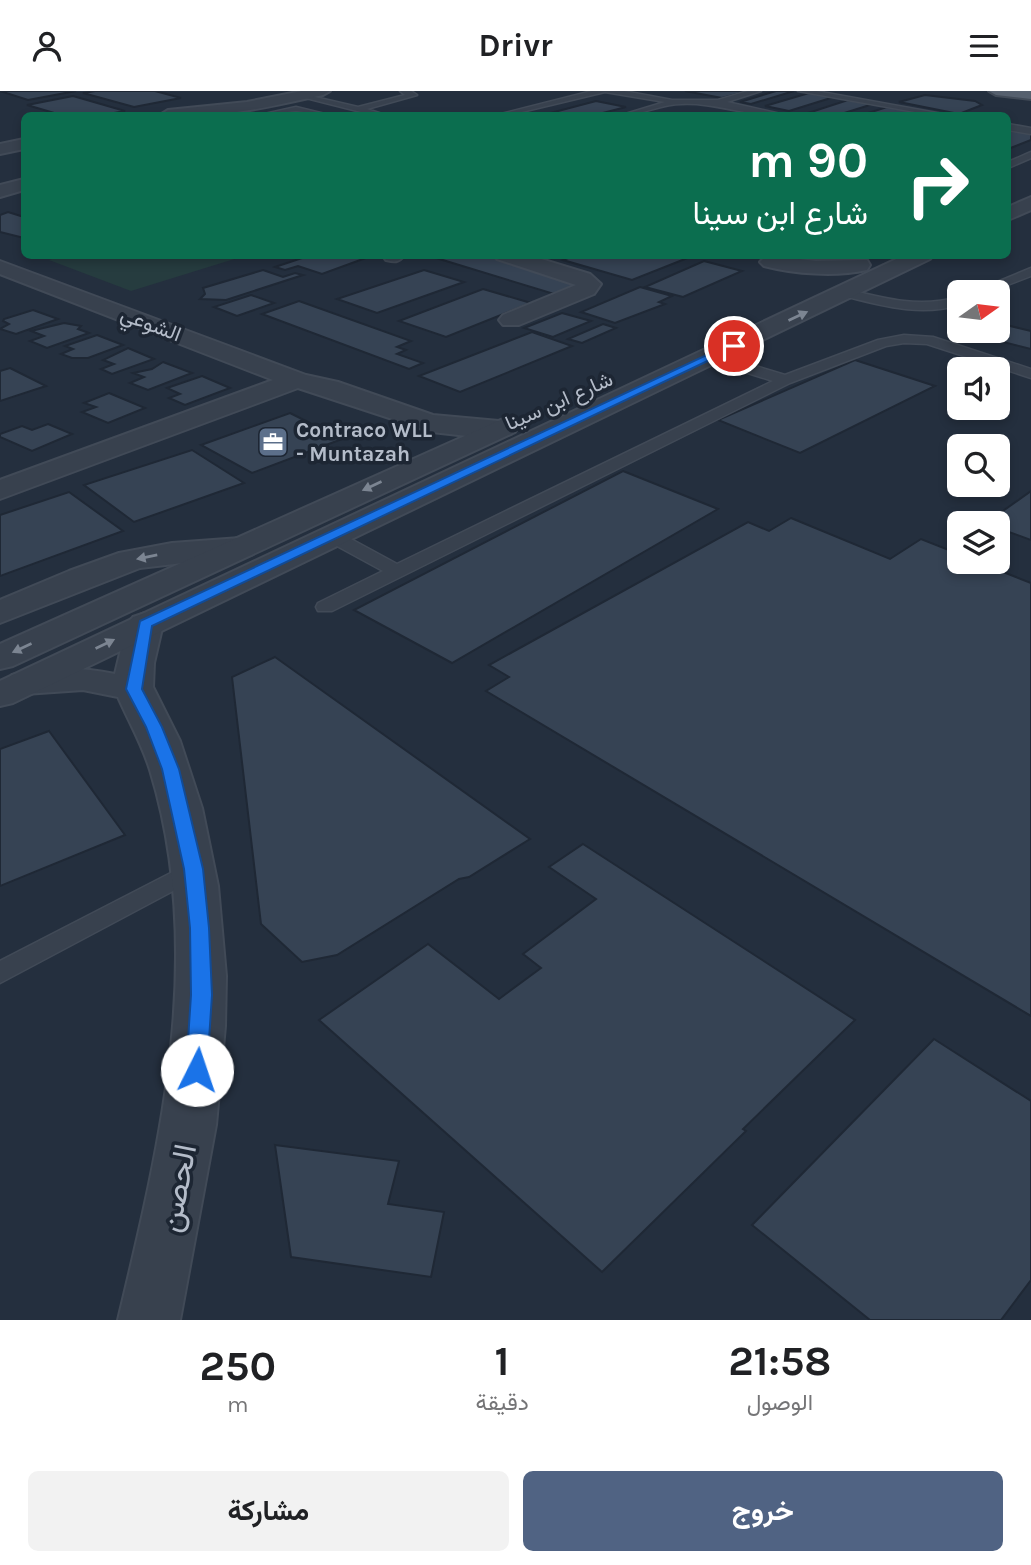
<!DOCTYPE html>
<html lang="ar">
<head>
<meta charset="utf-8">
<style>
  body { margin:0; font-family:Karla,Vazirmatn,sans-serif; background:#f2f2f2; color:#202124; direction:rtl; height:100vh; display:flex; flex-direction:column; font-size:26px; white-space:nowrap }
  * { box-sizing:border-box; margin:0 }
  p { font-size:23px; color:#757577 }
  .icon { flex:none; width:38px; height:38px; fill:none; stroke:currentColor; stroke-width:2; stroke-linecap:round; stroke-linejoin:round }
  .map { position:relative; height:1229px; overflow:hidden; direction:ltr }
  .panel { display:flex; flex-direction:column; background:#fff; flex:1 }
  .panel>* { flex:none }
  .hud { position:absolute; left:21px; top:21px; width:990px; height:147px; border-radius:10px; box-shadow:0 4px 10px #0003; direction:rtl; background:#0b6e4f; color:#fff; overflow:hidden }
  .needle { width:46px; rotate:76deg }
  .buttons { position:absolute; left:947px; top:189px; display:grid; gap:14px }
  .buttons a { display:grid; place-items:center; width:63px; height:63px; border-radius:10px; background:#fff; box-shadow:0 4px 10px #0003; font-size:35px }
  .pin { position:absolute; display:grid; place-items:center; width:60px; height:60px; color:#fff; margin:-30px; border:4px solid #fff; border-radius:50%; box-shadow:0 2px 7px #0007 }
  .me { position:absolute; width:77px; margin:-38px; rotate:4deg; stroke-linejoin:round; filter:drop-shadow(0 0 5px #0008) }
  .turn { display:flex; align-items:center; gap:24px; height:147px; padding:0 28px; font-size:32px }
  .turn .icon { width:91px; height:91px; stroke-width:2.5 }
  .turn b { display:block; font-size:49px; line-height:60px }
  .eta { display:flex; justify-content:space-evenly; align-items:center; height:119px; text-align:center }
  .eta b { font-size:42px; font-weight:700; line-height:49px }
  .button { display:flex; gap:14px; margin-top:auto; padding:14px 28px }
  .button a { flex:1; height:80px; border-radius:10px; background:#506383; color:#fff; font-size:28px; font-weight:700; line-height:80px; text-align:center }
  .button a+a { background:#f2f2f2; color:#202124 }
  header { display:flex; justify-content:space-between; align-items:center; height:91px; padding:0 28px; background:#fff; font-size:32px; font-weight:700 }
  .map>svg:first-child { display:block }
  .green { fill:#263c3f }
  .building { fill:#364354; stroke:#1f2835; stroke-width:2 }
  .lines { fill:none; stroke-linecap:round; stroke-linejoin:round }
  .service-casing { stroke:#414a57; stroke-width:3 }
  .minor-casing { stroke:#414a57; stroke-width:4 }
  .tertiary-casing { stroke:#414a57; stroke-width:4 }
  .primary-casing { stroke:#414a57; stroke-width:4 }
  .service { fill:#38414e; fill-rule:evenodd }
  .minor { fill:#38414e; fill-rule:evenodd }
  .tertiary { fill:#38414e; fill-rule:evenodd }
  .primary { fill:#56606e; fill-rule:evenodd }
  .oneway { fill:#7c8592 }
  .route { fill:#1a73e8; stroke:#114b97; stroke-width:2 }
  .labels { text-anchor:middle; stroke-width:7; stroke-linejoin:round; paint-order:stroke }
  .far-street-label { font-size:21px; fill:#b4bcc9; stroke:#1d2633 }
  .far-poi-label { font-size:21px; font-weight:bold; fill:#b4bcc9; stroke:#1d2633; text-anchor:start }
  .near-street-label { font-size:32px; fill:#b4bcc9; stroke:#1d2633 }
</style>
</head>
<body>
<header><svg class="icon" aria-label="menu" viewBox="0 0 24 24"><path d="M4 6h16M4 12h16M4 18h16"/></svg>Drivr<svg class="icon" aria-label="person" viewBox="0 0 24 24"><circle cx="12" cy="8" r="4"/><path d="M4 21q1-7 8-7t8 7"/></svg></header>
<div class="map">
<svg width="1031" height="1229" viewBox="0 0 1031 1229">
  <rect width="100%" height="100%" fill="#242f3e"/>
  <polygon class="green" points="64,164 241,164 244,165 131,200 49,169"/>
  <g class="building">
    <polygon points="0,0 76,0 28,9"/>
    <polygon points="95,0 155,0 181,7 134,16 83,2"/>
    <polygon points="685,0 748,0 722,7"/>
    <polygon points="776,0 794,0 751,13 740,11"/>
    <polygon points="809,2 834,6 789,20 765,15"/>
    <polygon points="925,4 975,10 982,14 959,23 899,11"/>
    <polygon points="73,5 125,20 103,24 61,24 27,14"/>
    <polygon points="848,9 873,13 838,24 805,23"/>
    <polygon points="596,10 626,16 595,24 543,24"/>
    <polygon points="887,16 914,20 901,24 862,24"/>
    <polygon points="1016,38 1031,41 1031,49 1008,58 1008,41"/>
    <polygon points="8,121 24,126 24,147 0,141 0,124"/>
    <polygon points="311,164 374,164 322,183 298,175 285,179 275,176"/>
    <polygon points="438,164 489,164 583,192 554,203 433,166"/>
    <polygon points="576,164 673,164 685,168 632,189 563,169"/>
    <polygon points="704,170 742,180 683,206 645,196"/>
    <polygon points="263,179 283,186 295,182 303,184 226,209 200,208 205,203 203,197"/>
    <polygon points="424,179 464,191 377,222 337,208"/>
    <polygon points="640,196 672,205 659,211 665,213 615,232 581,221"/>
    <polygon points="483,198 531,212 446,246 399,230"/>
    <polygon points="251,204 274,212 237,225 214,216"/>
    <polygon points="299,210 411,250 397,256 406,259 397,263 423,272 409,278 262,223"/>
    <polygon points="33,219 58,228 16,243 0,238 9,233 3,230 4,228"/>
    <polygon points="562,222 591,230 553,246 524,237"/>
    <polygon points="64,232 81,235 78,238 89,242 47,257 30,250 44,245 31,240"/>
    <polygon points="998,232 1031,240 1031,258 960,240 998,240"/>
    <polygon points="603,233 616,237 582,252 568,248"/>
    <polygon points="532,241 572,255 460,301 419,285"/>
    <polygon points="97,244 123,254 88,267 72,267 61,263 73,258 65,255"/>
    <polygon points="128,257 154,268 112,283 101,278 114,273 103,269"/>
    <polygon points="855,269 935,295 800,362 718,329"/>
    <polygon points="163,271 192,282 148,299 130,292 144,286 133,282 152,278"/>
    <polygon points="10,277 46,295 0,310 0,280"/>
    <polygon points="202,285 230,297 185,314 169,307 180,303 167,297"/>
    <polygon points="109,302 145,317 108,332 82,321 96,316 84,312"/>
    <polygon points="290,322 342,348 252,382 201,354"/>
    <polygon points="48,333 72,343 32,360 0,346 0,343 22,335 32,339"/>
    <polygon points="192,359 244,392 134,431 84,394"/>
    <polygon points="623,380 718,418 452,572 354,519"/>
    <polygon points="1031,400 1031,449 998,437 998,432 986,432"/>
    <polygon points="69,401 123,440 0,485 0,424"/>
    <polygon points="791,427 890,468 921,448 959,463 959,471 978,471 1031,492 1031,925 486,600 509,586 489,574 748,431 769,440"/>
    <polygon points="275,566 530,748 469,786 459,788 337,864 302,871 261,833 232,586"/>
    <polygon points="49,640 125,744 0,795 0,658"/>
    <polygon points="583,753 855,929 743,1038 746,1040 602,1181 319,929 428,853 499,908 541,877 523,863 596,808 549,776"/>
    <polygon points="934,948 1031,1010 1031,1189 1001,1229 870,1229 752,1134"/>
    <polygon points="275,1054 399,1070 388,1113 444,1121 431,1186 291,1166"/>
  </g>
  <g class="lines">
    <g class="service-casing">
      <g id="service">
        <polygon points="400,0 411,0 417,4 367,18 385,24 373,24 298,5 302,3 358,16 405,4"/>
        <path d="M 592,0 L 624,0 L 672,9 L 718,9 L 748,0 L 761,0 L 727,11 L 785,24 C 751,27 716,11 681,13 C 661,13 643,24 622,24 L 665,11 L 605,1 L 509,24 L 497,24 Z"/>
        <polygon points="798,0 816,0 948,24 932,24"/>
        <polygon points="296,16 329,24 296,20 260,24"/>
        <polygon points="1008,33 1031,37 1031,43 1008,39"/>
        <polygon points="1031,61 1031,67 1008,77 1008,71"/>
        <polygon points="1031,177 1031,185 989,201 973,201"/>
        <path d="M 847,198 C 886,208 919,217 959,206 L 959,214 C 919,226 882,214 843,205 L 841,202 Z"/>
        <polygon points="904,244 933,246 1031,278 1031,287 927,253 904,252 886,255 790,292 332,520 318,520 316,516 318,512 383,480 326,449 323,445 326,441 338,441 397,473 773,290 706,269 706,263 716,263 785,284 878,249"/>
        <polygon points="194,770 203,772 206,778 203,784 0,892 0,870"/>
      </g>
    </g>
    <g class="minor-casing">
      <g id="minor">
        <path d="M 302,0 L 330,0 L 323,4 C 269,16 215,29 160,24 L 168,19 L 247,11 Z"/>
        <polygon points="24,48 24,58 0,63 0,53"/>
        <polygon points="24,88 24,99 0,106 0,94"/>
        <path d="M 404,164 C 399,172 394,171 386,169 L 383,165 Z"/>
        <polygon points="494,164 528,164 590,183 601,193 594,203 519,234 503,234 499,229 503,224 576,194 497,168"/>
        <path d="M 771,165 L 816,170 L 867,169 L 870,174 L 867,179 C 835,186 795,183 764,175 L 760,171 L 764,167 Z"/>
        <polygon points="0,170 306,284 338,291 433,324 511,331 515,337 511,343 476,346 432,341 298,297 0,408 0,389 273,289 0,183"/>
        <polygon points="240,447 251,450 256,457 251,464 140,477 0,532 0,509 69,480 119,462 172,452"/>
        <path d="M 145,522 L 157,526 L 163,533 L 154,572 L 153,596 L 180,650 L 202,717 L 218,795 L 226,885 L 225,935 L 216,1034 L 180,1229 L 118,1229 C 161,1050 206,861 150,679 C 142,653 129,631 118,606 L 83,599 L 25,603 L 12,600 L 6,592 L 12,584 C 46,576 81,576 115,583 L 127,533 L 133,526 Z"/>
      </g>
    </g>
    <g class="tertiary-casing">
      <g id="tertiary">
        <polygon points="1031,106 1031,119 1008,129 1008,116"/>
        <polygon points="905,164 933,164 930,168 13,612 0,615 0,590"/>
        <polygon points="505,327 515,329 519,335 515,341 13,575 0,578 0,553"/>
      </g>
    </g>
    <g class="primary-casing">
      <polygon id="primary" points="989,0 1031,0 1031,8 996,4"/>
    </g>
    <use href="#service" class="service"/>
    <use href="#minor" class="minor"/>
    <use href="#tertiary" class="tertiary"/>
    <use href="#primary" class="primary"/>
  </g>
  <defs><path id="oneway-solid" d="M-6-.8H1V-3.2L6.5 0L1 3.2V.8H-6Z" transform="scale(1.75)"/></defs>
  <g class="oneway">
    <use href="#oneway-solid" transform="translate(798 225) rotate(-25)"/>
    <use href="#oneway-solid" transform="translate(372 395) rotate(155)"/>
    <use href="#oneway-solid" transform="translate(147 466) rotate(168)"/>
    <use href="#oneway-solid" transform="translate(105 553) rotate(-26)"/>
    <use href="#oneway-solid" transform="translate(22 557) rotate(155)"/>
  </g>
  <polygon class="route" points="730,253 739,255 152,535 142,598 162,636 179,678 203,778 209,837 212,904 207,979 204,985 197,988 189,985 186,979 191,904 190,837 184,778 162,678 146,636 126,598 140,530"/>
  <defs>
    <g id="office-square" transform="scale(1.575)"><rect x="-9" y="-9" width="18" height="18" rx="4" fill="#5c6f8a" stroke="#1d2633"/><path d="M-6-3h4V-5.5h4V-3h4V5H-6ZM-1-4.5V-3h2v-1.5ZM-6 0V1H6V0Z" fill="#fff"/></g>
  </defs>
  <g fill-rule="evenodd">
    <use href="#office-square" x="273" y="351"/>
  </g>
  <g class="labels">
    <g class="far-street-label">
      <text transform="translate(151 233) rotate(21)" y="7">الشوعي</text>
      <text transform="translate(559 310) rotate(-24)" y="7">شارع ابن سينا</text>
    </g>
    <g class="far-poi-label">
      <text x="296" y="346">Contraco WLL<tspan x="296" dy="24">- Muntazah</tspan></text>
    </g>
    <g class="near-street-label">
      <text transform="translate(177 1097) rotate(-79)" y="11">الحصن</text>
    </g>
  </g>
</svg>
<div class="buttons">
<a><svg class="needle" viewBox="-14 -14 28 28"><path d="M0-13l5 13h-10z" fill="#e53935"/><path d="M0 13l5-13h-10z" fill="#757577"/></svg></a>
<a><svg class="icon" aria-label="sound" viewBox="0 0 24 24"><path d="M4 9h4l5-4v14l-5-4H4zM17 9q2 3 0 6"/></svg></a>
<a><svg class="icon" aria-label="search" viewBox="0 0 24 24"><circle cx="10" cy="10" r="6"/><path d="M15 15l6 6"/></svg></a>
<a><svg class="icon" aria-label="layers" viewBox="0 0 24 24"><path d="M12 4l9 5-9 5-9-5zM3 14l9 5 9-5"/></svg></a>
</div>
<div class="pin" style="left:734px;top:255px;background:#d93025"><svg class="icon" aria-label="arrive" viewBox="0 0 24 24"><path d="M6 21V4h12l-3 4 3 4H6"/></svg></div>
<svg class="me" style="left:197px;top:979px" viewBox="-20 -20 40 40"><circle r="19" fill="#fff"/><path d="M0-13L10 11 0 6-10 11z" fill="#1a73e8"/></svg>
<div class="hud">
<div class="turn"><svg class="icon" aria-label="right" viewBox="0 0 24 24"><path d="M7 20v-9h11M14 6l5 5-5 5"/></svg><div><b>90 m</b>شارع ابن سينا</div></div>
</div>
</div>
<section class="panel">
<div class="eta">
<div><b>21:58</b><p>الوصول</p></div>
<div><b>1</b><p>دقيقة</p></div>
<div><b>250</b><p>m</p></div>
</div>
<div class="button"><a>خروج</a><a>مشاركة</a></div>
</section>
</body>
</html>
